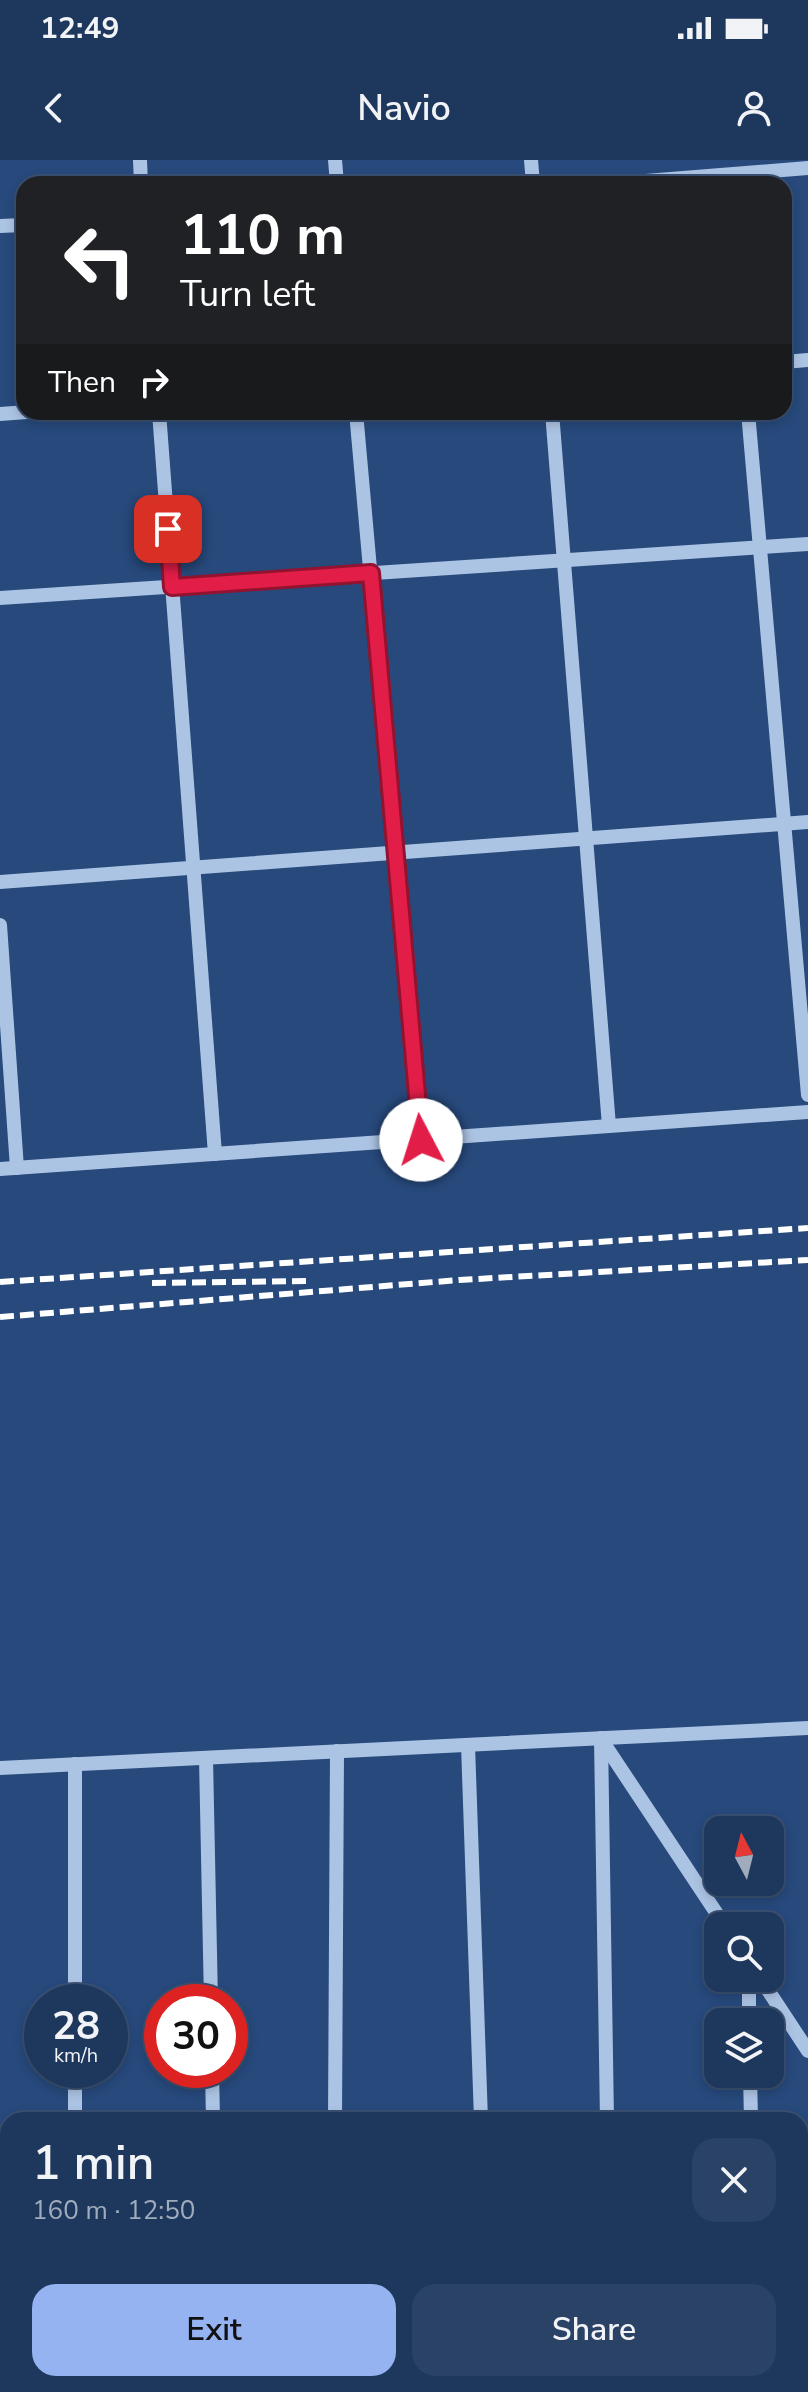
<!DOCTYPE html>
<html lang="en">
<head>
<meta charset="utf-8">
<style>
  body { margin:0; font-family:"Nunito Sans",sans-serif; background:#2a4266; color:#f1f3f6; height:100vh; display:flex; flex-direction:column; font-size:30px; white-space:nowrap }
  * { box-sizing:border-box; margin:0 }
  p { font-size:26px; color:#a0acbc }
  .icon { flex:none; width:44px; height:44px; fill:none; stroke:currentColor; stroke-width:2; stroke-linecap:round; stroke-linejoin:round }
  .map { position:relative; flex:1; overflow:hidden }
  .details { position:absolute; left:0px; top:1952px; width:808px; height:280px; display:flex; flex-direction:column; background:#1d375d; border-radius:24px 24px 0 0; box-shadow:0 4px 12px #0003,0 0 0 2px #3b5172 }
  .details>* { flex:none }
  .banner { position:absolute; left:16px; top:16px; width:776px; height:244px; border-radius:24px; box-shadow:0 4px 12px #0003,0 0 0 2px #3b5172; background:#202124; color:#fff; overflow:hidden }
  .needle { width:52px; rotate:353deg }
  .buttons { position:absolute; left:704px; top:1656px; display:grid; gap:16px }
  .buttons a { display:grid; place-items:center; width:80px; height:80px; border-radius:16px; background:#1d375d; box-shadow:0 4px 12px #0003,0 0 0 2px #3b5172; font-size:40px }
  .speed { position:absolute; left:24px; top:1824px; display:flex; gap:16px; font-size:40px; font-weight:700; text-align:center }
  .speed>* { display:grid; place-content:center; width:104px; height:104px; border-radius:50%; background:#1d375d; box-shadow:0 4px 12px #0003,0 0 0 2px #3b5172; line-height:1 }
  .speed small { font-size:20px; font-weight:400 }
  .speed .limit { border:12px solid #d22; background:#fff; color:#111 }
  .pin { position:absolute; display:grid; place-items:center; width:68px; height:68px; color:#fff; margin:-34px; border-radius:16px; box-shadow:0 4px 12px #0006 }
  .me { position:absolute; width:88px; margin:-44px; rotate:355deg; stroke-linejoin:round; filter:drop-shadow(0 0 6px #0008) }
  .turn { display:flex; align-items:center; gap:28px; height:168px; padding:0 32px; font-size:36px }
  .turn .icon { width:104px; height:104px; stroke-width:2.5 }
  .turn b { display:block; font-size:56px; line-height:68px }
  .then { display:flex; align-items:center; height:76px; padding:0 32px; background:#0003; gap:16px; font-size:30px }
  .round { display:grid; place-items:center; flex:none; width:84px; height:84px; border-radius:24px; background:#2a4266 }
  .overview { display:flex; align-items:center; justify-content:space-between; height:136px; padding:0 32px }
  h1 { font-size:48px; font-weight:600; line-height:60px }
  .button { display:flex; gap:16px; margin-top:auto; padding:16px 32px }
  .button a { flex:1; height:92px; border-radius:24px; background:#95b2f1; color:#111; font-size:32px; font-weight:600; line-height:92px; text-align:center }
  .button a+a { background:#2a4266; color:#f1f3f6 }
  .status { display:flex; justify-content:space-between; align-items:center; height:56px; padding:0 40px; background:#1d375d; direction:ltr }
  .status svg { height:22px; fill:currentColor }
  header { display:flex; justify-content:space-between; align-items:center; height:104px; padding:0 32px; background:#1d375d; font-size:36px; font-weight:600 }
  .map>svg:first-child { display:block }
  .park { fill:url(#park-dots) }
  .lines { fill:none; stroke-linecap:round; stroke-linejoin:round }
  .minor { stroke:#acc4e4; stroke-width:14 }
  .rail { stroke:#fff; stroke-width:6; stroke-dasharray:14 6; stroke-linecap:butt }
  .route-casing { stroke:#92132f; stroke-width:20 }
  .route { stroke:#e11d48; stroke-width:14 }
</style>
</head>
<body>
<div class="status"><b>12:49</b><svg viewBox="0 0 49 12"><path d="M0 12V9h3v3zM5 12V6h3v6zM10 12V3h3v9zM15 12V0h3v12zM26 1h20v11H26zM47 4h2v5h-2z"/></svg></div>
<header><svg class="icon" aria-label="back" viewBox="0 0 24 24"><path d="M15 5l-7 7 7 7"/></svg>Navio<svg class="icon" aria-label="person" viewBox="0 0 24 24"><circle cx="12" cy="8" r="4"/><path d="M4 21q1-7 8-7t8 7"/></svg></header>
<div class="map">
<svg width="808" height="2232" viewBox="0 0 808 2232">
  <defs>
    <pattern id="park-dots" width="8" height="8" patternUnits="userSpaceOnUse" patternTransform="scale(2)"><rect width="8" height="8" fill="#3a639a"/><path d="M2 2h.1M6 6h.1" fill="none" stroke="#587aa9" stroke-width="1.8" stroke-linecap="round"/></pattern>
  </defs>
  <rect width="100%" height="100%" fill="#27497c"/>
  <g class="park">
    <rect x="97" y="2224" width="210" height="8"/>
    <polygon points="374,2224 574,2224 574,2232 399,2232"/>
  </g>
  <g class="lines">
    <g class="minor">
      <polyline points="140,0 141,24"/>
      <polyline points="335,0 337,24"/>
      <polyline points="531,0 533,24"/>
      <polyline points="608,24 808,8"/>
      <polyline points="0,66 24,65"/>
      <polyline points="784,202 808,200"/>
      <polyline points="159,252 215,994"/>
      <polyline points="356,252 421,980"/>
      <polyline points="552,252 609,966"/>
      <polyline points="748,252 808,935"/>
      <polyline points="0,254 27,252"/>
      <polyline points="0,438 808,384"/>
      <polyline points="0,722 808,662"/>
      <polyline points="0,765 17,1008"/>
      <polyline points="0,1009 808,952"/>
      <polyline points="601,1578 607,1960"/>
      <polyline points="601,1579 725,1766"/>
      <polyline points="468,1585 481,1960"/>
      <polyline points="206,1598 211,1842"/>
      <polyline points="0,1608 808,1568"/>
      <polyline points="749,1818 749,1862"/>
      <polyline points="760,1818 808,1891"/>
      <polyline points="75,1842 75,1604"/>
      <polyline points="212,1910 213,1960"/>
      <polyline points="750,1914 751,1960"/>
      <polyline points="75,1960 75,1910"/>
      <polyline points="335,1960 337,1591"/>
      <polyline points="328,2224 328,2232"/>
      <polyline points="754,2224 754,2232"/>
      <polyline points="59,2232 60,2224"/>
      <polyline points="595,2232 595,2224"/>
    </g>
    <g class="rail">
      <polyline points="0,1122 808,1068"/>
      <polyline points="152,1123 312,1121"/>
      <polyline points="0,1157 459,1120 808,1100"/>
    </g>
  </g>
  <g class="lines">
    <g class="route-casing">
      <polyline id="route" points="168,369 172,427 371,413 421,980"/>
    </g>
    <use href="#route" class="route"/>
  </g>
</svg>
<div class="buttons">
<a><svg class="needle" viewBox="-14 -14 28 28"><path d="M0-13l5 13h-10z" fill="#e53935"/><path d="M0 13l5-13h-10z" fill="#a0acbc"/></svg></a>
<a><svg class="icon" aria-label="search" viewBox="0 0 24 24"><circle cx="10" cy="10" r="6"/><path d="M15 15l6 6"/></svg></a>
<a><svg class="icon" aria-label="layers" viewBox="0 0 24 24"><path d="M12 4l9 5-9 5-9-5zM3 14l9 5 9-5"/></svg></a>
</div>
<div class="speed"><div>28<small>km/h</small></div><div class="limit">30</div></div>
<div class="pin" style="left:168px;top:369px;background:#d93025"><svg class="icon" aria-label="arrive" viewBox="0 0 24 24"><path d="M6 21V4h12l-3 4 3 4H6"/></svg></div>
<svg class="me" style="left:421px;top:980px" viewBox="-20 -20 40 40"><circle r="19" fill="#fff"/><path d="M0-13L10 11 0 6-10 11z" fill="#e11d48"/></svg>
<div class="banner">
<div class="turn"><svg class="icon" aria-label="left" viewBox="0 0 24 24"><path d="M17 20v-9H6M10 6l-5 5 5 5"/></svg><div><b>110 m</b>Turn left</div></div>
<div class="then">Then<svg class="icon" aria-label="right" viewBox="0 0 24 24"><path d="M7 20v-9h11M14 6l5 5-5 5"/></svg></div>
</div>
<section class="details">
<div class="overview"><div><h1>1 min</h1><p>160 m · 12:50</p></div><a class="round"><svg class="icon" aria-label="close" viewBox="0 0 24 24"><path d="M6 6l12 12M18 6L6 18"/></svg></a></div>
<div class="button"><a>Exit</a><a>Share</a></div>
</section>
</div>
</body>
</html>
